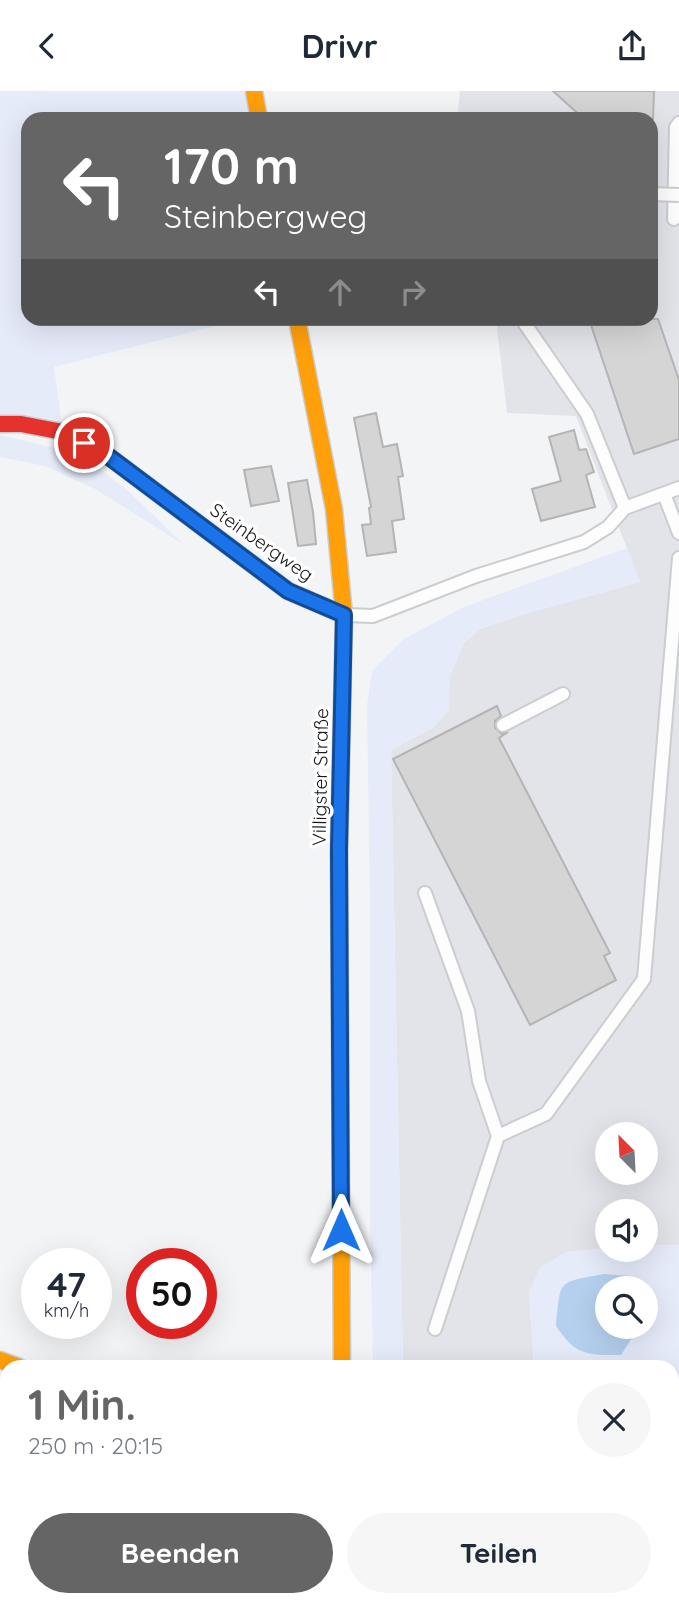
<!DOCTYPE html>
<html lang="de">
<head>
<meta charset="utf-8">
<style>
  body { margin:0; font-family:Quicksand,sans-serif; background:#f6f6f7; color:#1f2937; height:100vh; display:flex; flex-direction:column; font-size:26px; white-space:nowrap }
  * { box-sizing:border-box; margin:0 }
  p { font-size:23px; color:#747a83 }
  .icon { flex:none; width:38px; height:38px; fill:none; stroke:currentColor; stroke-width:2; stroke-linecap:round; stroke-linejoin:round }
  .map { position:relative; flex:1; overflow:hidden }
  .side { position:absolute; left:0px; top:1269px; width:679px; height:247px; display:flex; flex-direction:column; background:#fff; border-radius:21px 21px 0 0; box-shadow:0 7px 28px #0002 }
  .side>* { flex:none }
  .top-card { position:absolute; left:21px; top:21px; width:637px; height:214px; border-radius:21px; box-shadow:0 7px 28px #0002; background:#656566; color:#fff; overflow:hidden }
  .needle { width:46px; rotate:336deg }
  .controls { position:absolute; left:595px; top:1031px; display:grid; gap:14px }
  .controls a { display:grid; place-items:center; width:63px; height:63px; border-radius:50%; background:#fff; box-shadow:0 7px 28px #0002; font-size:35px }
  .speed { position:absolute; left:21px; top:1157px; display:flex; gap:14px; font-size:35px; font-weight:700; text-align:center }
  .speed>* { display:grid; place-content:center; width:91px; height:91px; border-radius:50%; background:#fff; box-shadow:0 7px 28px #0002; line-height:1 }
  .speed small { font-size:18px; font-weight:400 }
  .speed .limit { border:10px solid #d22; background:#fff; color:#111 }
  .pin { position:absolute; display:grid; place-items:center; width:60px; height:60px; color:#fff; margin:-30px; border:4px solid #fff; border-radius:50%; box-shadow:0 2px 7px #0007 }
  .me { position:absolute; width:77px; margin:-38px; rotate:0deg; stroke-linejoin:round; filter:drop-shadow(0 0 5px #0008) }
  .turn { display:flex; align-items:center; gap:24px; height:147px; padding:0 28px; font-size:32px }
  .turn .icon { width:91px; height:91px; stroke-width:2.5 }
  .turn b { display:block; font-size:49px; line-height:60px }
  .lanes { display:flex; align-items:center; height:66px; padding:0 28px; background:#0003; justify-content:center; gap:35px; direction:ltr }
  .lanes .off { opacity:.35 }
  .round { display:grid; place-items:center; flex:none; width:74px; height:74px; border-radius:37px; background:#f6f6f7 }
  .summary { display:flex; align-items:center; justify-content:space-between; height:119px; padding:0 28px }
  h1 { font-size:42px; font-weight:700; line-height:52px; color:#656566 }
  .primary-button { display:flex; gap:14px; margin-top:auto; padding:14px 28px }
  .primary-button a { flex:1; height:80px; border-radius:42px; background:#656566; color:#fff; font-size:28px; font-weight:700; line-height:80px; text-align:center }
  .primary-button a+a { background:#f6f6f7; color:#1f2937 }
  header { display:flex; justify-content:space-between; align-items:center; height:91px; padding:0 28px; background:#fff; font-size:32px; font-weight:700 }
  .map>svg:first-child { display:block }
  .built { fill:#e2e4ea; fill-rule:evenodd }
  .green { fill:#e6ebfa; fill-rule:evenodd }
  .water { fill:#b5d0ee }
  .building { fill:#d5d5d5; stroke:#b4b4b5; stroke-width:2 }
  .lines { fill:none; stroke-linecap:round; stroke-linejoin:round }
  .lane-casing { stroke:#cccdce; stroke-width:16 }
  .street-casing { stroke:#cccdce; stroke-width:30 }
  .slow-casing { stroke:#cccdce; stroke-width:19 }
  .jam-casing { stroke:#cccdce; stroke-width:19 }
  .lane { stroke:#fdfdfe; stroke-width:12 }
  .street { stroke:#fdfdfe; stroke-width:26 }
  .slow { stroke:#ff9f0a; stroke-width:16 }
  .jam { stroke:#e5322d; stroke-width:16 }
  .lane-bridge-casing { stroke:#cccdce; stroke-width:16; stroke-linecap:butt }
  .lane-bridge { stroke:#fdfdfe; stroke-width:12 }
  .route-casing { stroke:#114b97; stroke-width:18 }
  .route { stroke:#1a73e8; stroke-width:12 }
  .labels { text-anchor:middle; stroke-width:7; stroke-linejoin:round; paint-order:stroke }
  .street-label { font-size:19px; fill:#181819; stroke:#fff }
</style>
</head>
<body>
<header><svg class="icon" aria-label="back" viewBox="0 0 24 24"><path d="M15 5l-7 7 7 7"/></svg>Drivr<svg class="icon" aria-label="share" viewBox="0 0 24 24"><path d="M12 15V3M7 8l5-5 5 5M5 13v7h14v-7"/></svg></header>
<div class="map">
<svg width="679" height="1515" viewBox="0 0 679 1515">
  <rect width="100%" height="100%" fill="#f3f4f6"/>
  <path class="built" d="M 460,0 L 679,0 L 679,1154 L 646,1155 L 646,1120 L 607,1120 L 607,1157 L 567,1161 L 541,1176 L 529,1201 L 534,1276 L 403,1276 L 391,659 L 434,636 L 448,619 L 450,584 L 464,552 L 480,538 L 517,525 L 640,491 L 576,325 L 507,322 L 496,228 L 651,228 L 651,28 L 457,28 ZM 607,1043 L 646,1043 L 646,1082 L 607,1082 Z"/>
  <g class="green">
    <polygon points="0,0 252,0 259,28 28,28 28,228 242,228 54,276 63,341 0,327"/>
    <polygon points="0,344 79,363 125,397 183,453 95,398 45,375 0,366"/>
    <polygon points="627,457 640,491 517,525 480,538 464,552 450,584 449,619 434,636 391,659 403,1276 373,1276 370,1128 370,812 367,614 372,580 404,548 464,516"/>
    <path d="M 679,1154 L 679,1360 L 672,1358 L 672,1276 L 534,1276 L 529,1201 L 541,1176 L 567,1161 L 607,1157 L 646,1158 L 646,1155 ZM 607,1197 L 646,1197 L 646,1236 L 607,1236 Z"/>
  </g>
  <path class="water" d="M 604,1183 L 631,1185 L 633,1197 L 607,1197 L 607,1236 L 639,1236 L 621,1264 C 587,1264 576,1265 556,1235 C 561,1187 557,1192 604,1183 Z"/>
  <g class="building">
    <polygon points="553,0 654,0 653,28 584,28"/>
    <polygon points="589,228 658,228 679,289 679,348 634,363"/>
    <polygon points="376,322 383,356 397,353 403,385 398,386 404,428 392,430 396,461 367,465 362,434 371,433 369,417 371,416 354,327"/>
    <polygon points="574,339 579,359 586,358 594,381 586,384 595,416 541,430 532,398 561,390 549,346"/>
    <polygon points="271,375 279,410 251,415 244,379"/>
    <polygon points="307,389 313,421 316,453 298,455 288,392"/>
    <polygon points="497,615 501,625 495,630 495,637 502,643 508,641 499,647 610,862 604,865 616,889 530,934 393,668"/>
  </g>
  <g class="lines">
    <g class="lane-casing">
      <g id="lane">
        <polyline points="674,128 676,36 679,32"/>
        <polyline points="523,228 523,230 587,323 625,417"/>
        <polyline points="664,403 679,442"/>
        <polyline points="347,524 373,525 476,485 584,451 608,436 625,417 679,397"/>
        <polyline points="503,634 563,603"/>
        <polyline points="425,802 468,920 479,990 498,1045"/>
        <polyline points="435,1238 498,1045 546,1023 644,888 679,467"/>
      </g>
    </g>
    <g class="street-casing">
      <polyline id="street" points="672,1371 679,1373"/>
    </g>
    <g class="slow-casing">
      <g id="slow">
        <polyline points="254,0 259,28"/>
        <polyline points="297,228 334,418 344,524 339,764"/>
        <polyline points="341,1110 342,1276"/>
        <polyline points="0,1269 19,1276"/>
        <polyline points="357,1508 357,1515"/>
      </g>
    </g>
    <g class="jam-casing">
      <g id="jam">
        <polyline points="0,333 21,333 63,341 104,362 288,500 344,524"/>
        <polyline points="339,764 341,1110"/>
      </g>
    </g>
    <use href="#lane" class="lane"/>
    <use href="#street" class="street"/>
    <use href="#slow" class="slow"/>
    <use href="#jam" class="jam"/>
    <g class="lane-bridge-casing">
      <polyline id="lane-bridge" points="651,103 679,104"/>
    </g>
    <use href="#lane-bridge" class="lane-bridge"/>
  </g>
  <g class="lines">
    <g class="route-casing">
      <polyline id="route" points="84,352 104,362 288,500 344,524 339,758 341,1139"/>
    </g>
    <use href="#route" class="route"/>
  </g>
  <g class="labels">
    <g class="street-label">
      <text transform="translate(262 451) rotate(35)" y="7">Steinbergweg</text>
      <text transform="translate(320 686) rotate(-89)" y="7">Villigster Straße</text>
    </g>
  </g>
</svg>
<div class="controls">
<a><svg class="needle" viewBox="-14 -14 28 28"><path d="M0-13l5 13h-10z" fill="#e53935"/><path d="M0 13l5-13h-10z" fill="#747a83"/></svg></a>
<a><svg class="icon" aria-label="sound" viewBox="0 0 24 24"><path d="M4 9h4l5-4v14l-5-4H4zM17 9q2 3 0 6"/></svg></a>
<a><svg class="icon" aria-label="search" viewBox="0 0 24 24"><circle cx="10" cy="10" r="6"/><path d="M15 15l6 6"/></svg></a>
</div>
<div class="speed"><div>47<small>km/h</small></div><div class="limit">50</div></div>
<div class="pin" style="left:84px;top:352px;background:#d93025"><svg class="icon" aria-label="arrive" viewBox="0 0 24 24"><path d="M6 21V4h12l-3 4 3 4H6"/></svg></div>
<svg class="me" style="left:341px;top:1139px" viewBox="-20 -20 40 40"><path d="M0-17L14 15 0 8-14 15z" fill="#1a73e8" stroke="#fff" stroke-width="4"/></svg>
<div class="top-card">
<div class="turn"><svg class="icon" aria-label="left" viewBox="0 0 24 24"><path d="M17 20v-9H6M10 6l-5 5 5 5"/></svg><div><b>170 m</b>Steinbergweg</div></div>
<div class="lanes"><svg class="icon" aria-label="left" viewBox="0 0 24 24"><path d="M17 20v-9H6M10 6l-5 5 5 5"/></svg><svg class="icon off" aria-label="ahead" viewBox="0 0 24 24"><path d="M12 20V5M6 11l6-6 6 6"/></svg><svg class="icon off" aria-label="right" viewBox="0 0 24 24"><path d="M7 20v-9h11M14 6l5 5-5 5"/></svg></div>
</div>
<section class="side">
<div class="summary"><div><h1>1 Min.</h1><p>250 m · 20:15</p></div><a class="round"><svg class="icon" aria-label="close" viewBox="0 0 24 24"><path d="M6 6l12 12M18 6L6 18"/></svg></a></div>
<div class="primary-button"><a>Beenden</a><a>Teilen</a></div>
</section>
</div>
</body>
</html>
